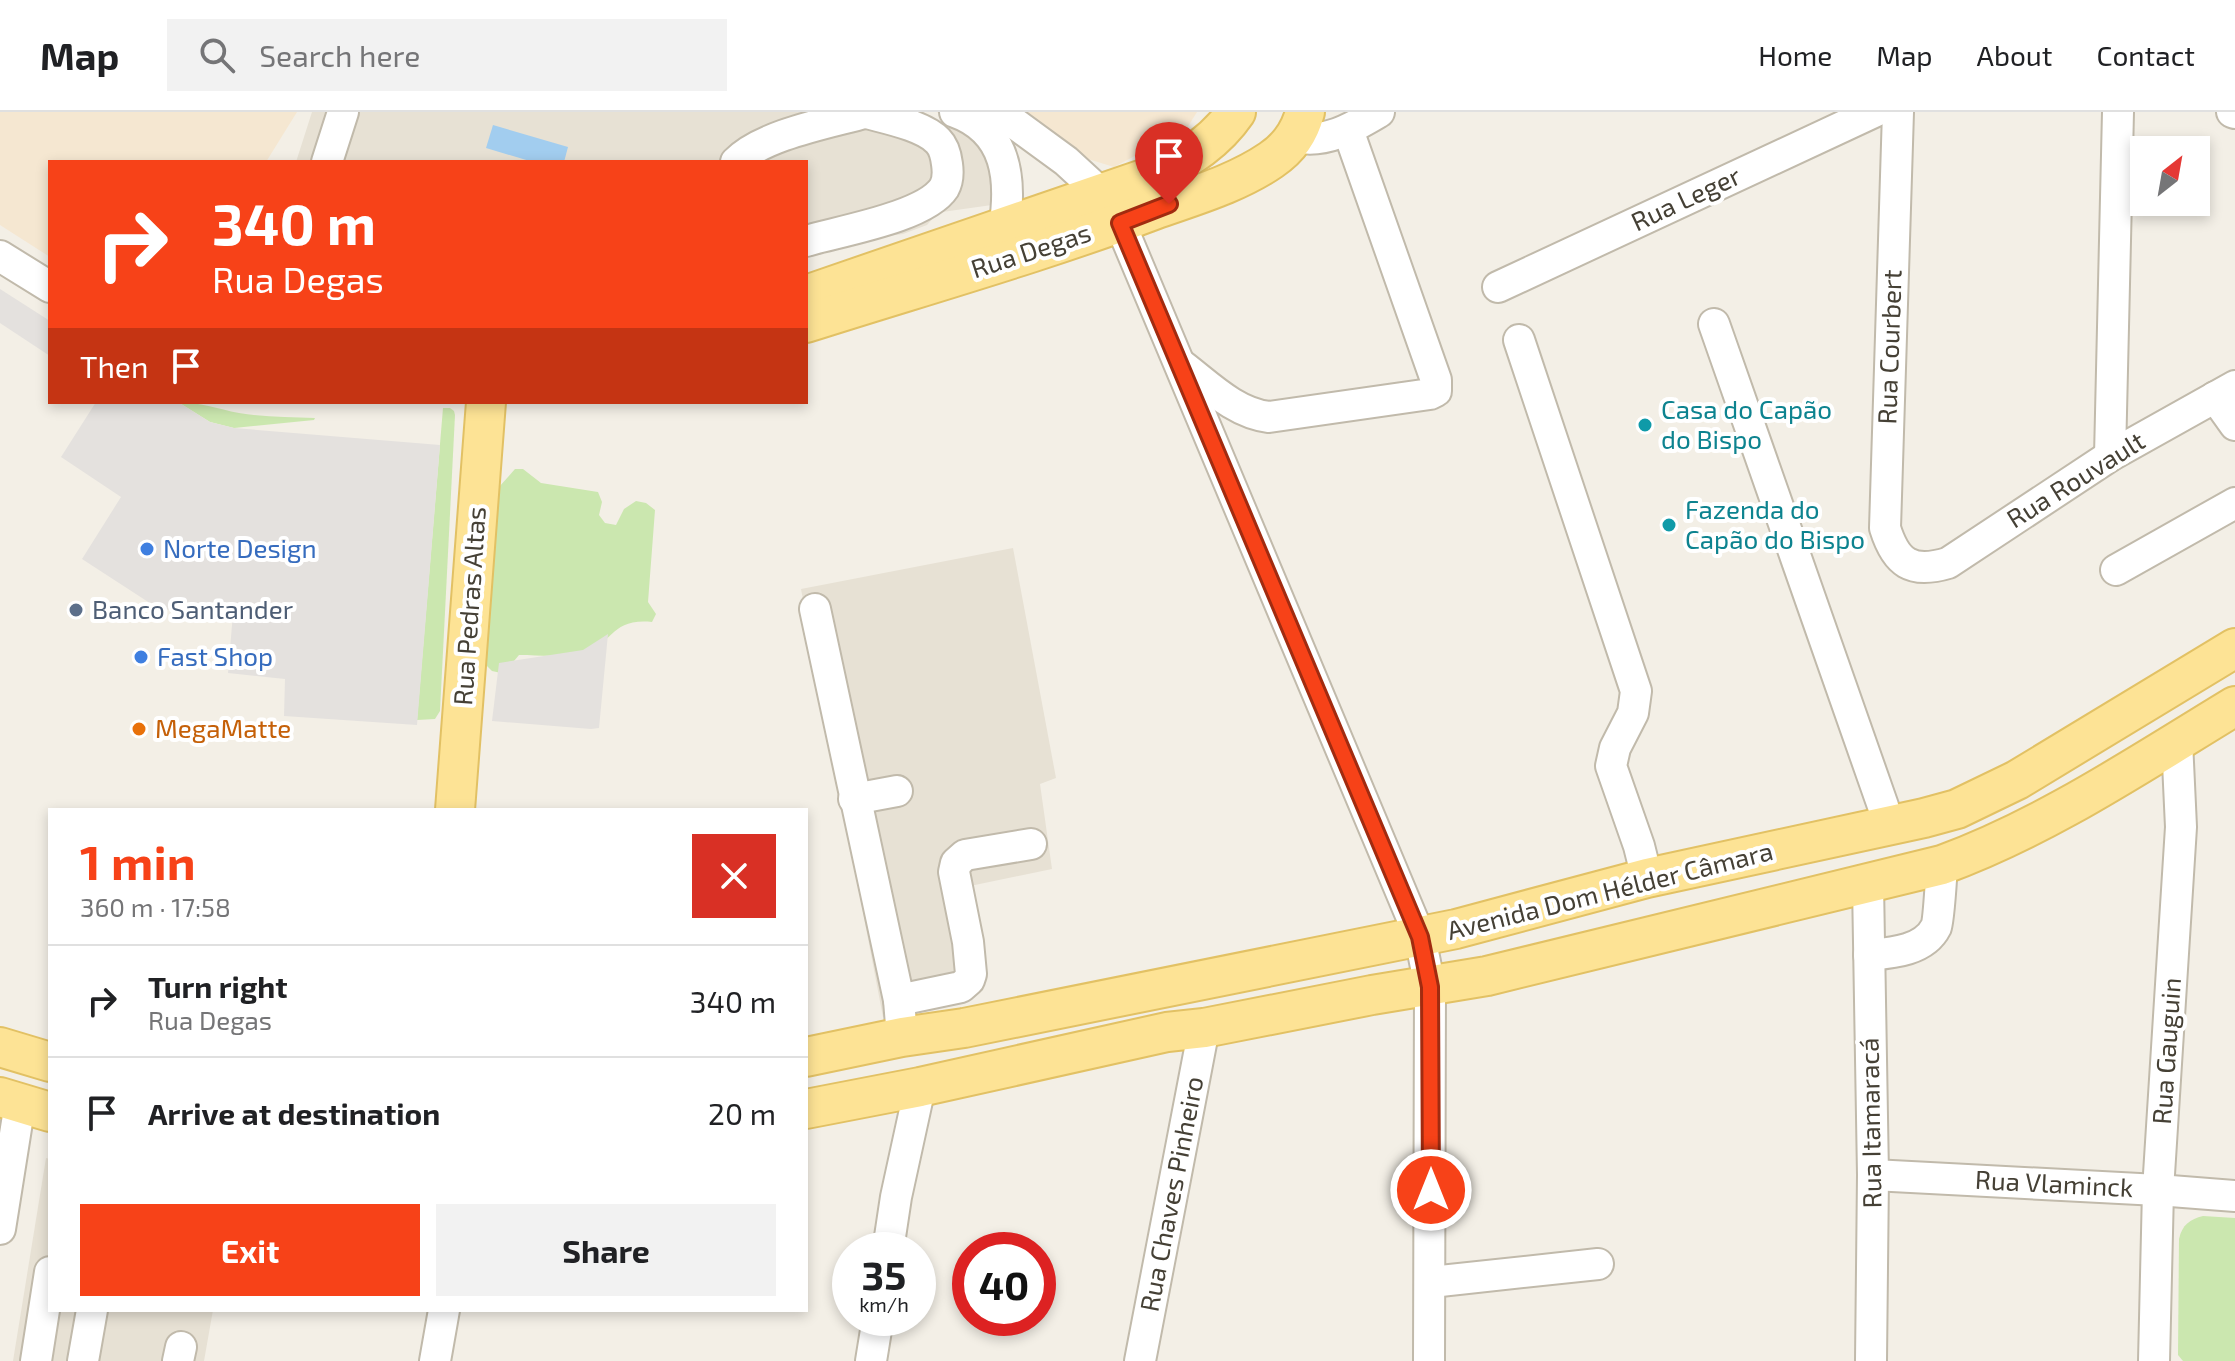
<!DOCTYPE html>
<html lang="en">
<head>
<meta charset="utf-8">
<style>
  body { margin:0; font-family:"Exo 2",sans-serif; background:#f2f2f2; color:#202124; height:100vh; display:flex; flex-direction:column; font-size:30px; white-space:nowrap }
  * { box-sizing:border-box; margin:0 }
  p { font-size:26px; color:#757577 }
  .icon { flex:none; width:44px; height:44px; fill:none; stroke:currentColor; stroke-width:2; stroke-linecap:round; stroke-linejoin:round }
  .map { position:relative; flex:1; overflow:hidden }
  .drawer { position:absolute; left:48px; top:696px; width:760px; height:504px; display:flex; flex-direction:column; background:#fff; border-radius:0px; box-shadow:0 4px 12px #0003 }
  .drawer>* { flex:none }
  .hud { position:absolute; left:48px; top:48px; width:760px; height:244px; border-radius:0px; box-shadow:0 4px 12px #0003; background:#f74218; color:#fff; overflow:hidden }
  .needle { width:52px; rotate:31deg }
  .fabs { position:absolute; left:2130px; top:24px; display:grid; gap:16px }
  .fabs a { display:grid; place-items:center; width:80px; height:80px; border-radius:0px; background:#fff; box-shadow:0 4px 12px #0003; font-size:40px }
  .speed { position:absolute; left:832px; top:1120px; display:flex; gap:16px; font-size:40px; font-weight:700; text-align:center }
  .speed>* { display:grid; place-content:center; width:104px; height:104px; border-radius:50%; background:#fff; box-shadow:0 4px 12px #0003; line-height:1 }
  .speed small { font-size:20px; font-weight:400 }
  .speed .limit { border:12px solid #d22; background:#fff; color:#111 }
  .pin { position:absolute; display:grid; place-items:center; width:68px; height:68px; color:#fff; margin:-82px -34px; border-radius:50% 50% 50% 0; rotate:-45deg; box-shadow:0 0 8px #0007 }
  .pin .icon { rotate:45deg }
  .me { position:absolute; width:88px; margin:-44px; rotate:0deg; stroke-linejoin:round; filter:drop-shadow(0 0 6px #0008) }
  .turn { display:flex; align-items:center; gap:28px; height:168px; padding:0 32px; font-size:36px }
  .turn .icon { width:104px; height:104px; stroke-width:2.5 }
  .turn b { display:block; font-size:56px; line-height:68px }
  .then { display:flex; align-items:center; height:76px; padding:0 32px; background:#0003; gap:16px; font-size:30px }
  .round { display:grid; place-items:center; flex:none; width:84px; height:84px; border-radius:0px; background:#f2f2f2 }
  .overview { display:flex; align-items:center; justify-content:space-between; height:136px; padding:0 32px }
  h1 { font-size:48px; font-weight:700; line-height:60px; color:#f74218 }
  .action { display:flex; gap:16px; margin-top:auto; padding:16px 32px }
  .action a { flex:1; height:92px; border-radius:0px; background:#f74218; color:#fff; font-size:32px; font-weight:700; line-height:92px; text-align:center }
  .action a+a { background:#f2f2f2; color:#202124 }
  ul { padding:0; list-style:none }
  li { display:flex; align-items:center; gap:24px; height:112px; padding:0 32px; border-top:2px solid #e0e0e0 }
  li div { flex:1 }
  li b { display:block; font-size:30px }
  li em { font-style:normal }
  header { display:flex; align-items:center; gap:48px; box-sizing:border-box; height:112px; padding:0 40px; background:#fff; border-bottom:2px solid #e0e0e0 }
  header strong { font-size:38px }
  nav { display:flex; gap:44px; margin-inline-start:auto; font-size:28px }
  .search { width:560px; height:72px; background:#f2f2f2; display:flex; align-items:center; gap:20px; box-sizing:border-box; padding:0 28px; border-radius:0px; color:#757577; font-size:30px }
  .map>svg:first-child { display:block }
  .residential { fill:#e7e1d4 }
  .commercial { fill:#f5e7d1 }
  .green { fill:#cbe7af }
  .parking { fill:#e4e1de }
  .water { fill:#a2cdef }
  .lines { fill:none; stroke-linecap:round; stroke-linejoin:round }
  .minor-casing { stroke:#c1baab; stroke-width:34 }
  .major-casing { stroke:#e2c164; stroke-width:42 }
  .minor { stroke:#fff; stroke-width:30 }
  .major { stroke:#fde395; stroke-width:38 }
  .route-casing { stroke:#a12b10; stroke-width:20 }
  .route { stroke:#f74218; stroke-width:14 }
  .culture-dot { fill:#0f9aa8; stroke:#fff; stroke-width:3 }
  .shop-dot { fill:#3f7fe0; stroke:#fff; stroke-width:3 }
  .service-dot { fill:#5c6f8a; stroke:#fff; stroke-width:3 }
  .food-dot { fill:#e8710a; stroke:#fff; stroke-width:3 }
  .labels { text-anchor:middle; stroke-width:8; stroke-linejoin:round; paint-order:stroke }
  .street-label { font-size:26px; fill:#454035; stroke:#fff }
  .culture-label { font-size:26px; fill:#0d838f; stroke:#fff; text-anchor:start }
  .shop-label { font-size:26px; fill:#366cbe; stroke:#fff; text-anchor:start }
  .service-label { font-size:26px; fill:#4e5e75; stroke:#fff; text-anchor:start }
  .food-label { font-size:26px; fill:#c56008; stroke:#fff; text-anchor:start }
</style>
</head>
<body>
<header>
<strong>Map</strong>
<div class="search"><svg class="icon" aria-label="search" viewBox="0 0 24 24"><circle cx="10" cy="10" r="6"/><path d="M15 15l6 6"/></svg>Search here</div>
<nav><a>Home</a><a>Map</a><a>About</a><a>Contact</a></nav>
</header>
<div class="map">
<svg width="2235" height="1249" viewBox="0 0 2235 1249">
  <rect width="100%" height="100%" fill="#f3efe6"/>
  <g class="residential">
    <polygon points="312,0 906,0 966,20 993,48 992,93 942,100 935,104 927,113 903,122 865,127 806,142 806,50 296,50"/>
    <polygon points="1013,436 1056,666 1040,672 1052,757 951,778 969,881 883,905 801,477"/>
    <polygon points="46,1046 50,1047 50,1198 213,1198 204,1249 13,1249"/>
  </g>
  <g class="commercial">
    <polygon points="0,0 297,0 266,50 50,50 50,145 0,113"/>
    <polygon points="936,0 1197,0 1187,16 1114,55"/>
  </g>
  <g class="green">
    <path d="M 178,290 C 199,290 218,297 239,301 C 264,305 289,305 315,306 L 314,308 L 234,316 L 210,310 Z"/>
    <polygon points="443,296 450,296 454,299 455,303 440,599 435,607 417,608"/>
    <path d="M 515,357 L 523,357 L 541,371 L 598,380 L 602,390 L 599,403 L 605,411 L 616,413 L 624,397 L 636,389 L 646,391 L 655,398 L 648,490 L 656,502 L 652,510 C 610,506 614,532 584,540 C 564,546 540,543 519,543 L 509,555 L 501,561 L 492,559 L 480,547 L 490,402 L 499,375 Z"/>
    <path d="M 2203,1104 L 2235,1106 L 2235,1249 L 2183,1249 L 2178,1243 L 2179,1127 C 2182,1113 2190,1107 2203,1104 Z"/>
  </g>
  <g class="parking">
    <polygon points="0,177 50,209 50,244 0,211"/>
    <polygon points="96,290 178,290 210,310 234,316 440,333 417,613 284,604 285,567 228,561 233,501 159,497 82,447 121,385 61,345"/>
    <polygon points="608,522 599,616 591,617 492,609 499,551 583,538"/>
  </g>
  <polygon class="water" points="493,13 568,35 564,50 533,50 486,36"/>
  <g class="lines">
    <g class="minor-casing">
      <g id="minor">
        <path d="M 955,0 C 1008,19 1012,68 1004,117"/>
        <polyline points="999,0 1066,49 1103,83 1120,111 1420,825 1430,875 1429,1249"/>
        <path d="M 1898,0 L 1885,416 C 1896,451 1911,462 1948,451 L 2110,344 L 2235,274"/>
        <polyline points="2232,0 2235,1"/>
        <path d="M 1295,25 C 1326,32 1352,16 1379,0"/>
        <polyline points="327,50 343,0"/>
        <path d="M 736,50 C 762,23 828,11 864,1"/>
        <path d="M 806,129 C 840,119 925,105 944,76 C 948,69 948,59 947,52 C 946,44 944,35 938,29 C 923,13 884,6 863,0"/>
        <polyline points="0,144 50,175"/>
        <polyline points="1498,175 1874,0"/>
        <polyline points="1714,212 1883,694 1889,714"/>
        <polyline points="1519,228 1636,579 1633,601 1615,636 1611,654 1639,734 1647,766"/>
        <path d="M 1180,252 C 1207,272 1234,301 1269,305 L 1430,282 L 1436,279 L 1436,268 L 1348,18"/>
        <polyline points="2215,285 2235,313"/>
        <polyline points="2110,344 2118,0"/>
        <polyline points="2116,458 2235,391"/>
        <polyline points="815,497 899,888 902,925"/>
        <polyline points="854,687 897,679"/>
        <polyline points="1868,772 1873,1063 1871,1249"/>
        <path d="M 1869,843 C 1891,841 1924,839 1936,815 C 1939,808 1941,765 1942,753"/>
        <polyline points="899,888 961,875 969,868 971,862 968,830 954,760 956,751 965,743 1031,732"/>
        <polyline points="1873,1063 2158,1078 2235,1084"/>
        <polyline points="0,1117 20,991"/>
        <polyline points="888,1138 896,1085 920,975"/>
        <polyline points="1431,1170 1598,1152"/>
        <polyline points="36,1249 50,1160"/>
        <polyline points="83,1249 92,1198"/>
        <polyline points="178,1249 181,1235"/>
        <polyline points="435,1249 444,1198"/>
        <polyline points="871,1249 878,1206"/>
        <polyline points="1140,1249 1204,916"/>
        <polyline points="2154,1249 2158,1078 2181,715 2177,629"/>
      </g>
    </g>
    <g class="major-casing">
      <g id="major">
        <path d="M 806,183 L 1158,62 C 1189,46 1216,29 1236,0"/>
        <path d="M 806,211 C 922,174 1040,141 1154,98 C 1193,84 1236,72 1271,48 C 1289,36 1300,20 1305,0"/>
        <polyline points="455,698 486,290"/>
        <polyline points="0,935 50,950"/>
        <polyline points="806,945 902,925 964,916 1456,817 1647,766 1924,706 1957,697 2017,668 2235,536"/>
        <polyline points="0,985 50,1000"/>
        <path d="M 806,997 L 920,975 L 1167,920 L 1204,916 L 1372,883 L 1487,864 L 1942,753 C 2046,715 2141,651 2235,594"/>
      </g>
    </g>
    <use href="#minor" class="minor"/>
    <use href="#major" class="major"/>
  </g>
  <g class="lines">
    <g class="route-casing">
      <polyline id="route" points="1169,92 1120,111 1420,825 1430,875 1431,1078"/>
    </g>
    <use href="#route" class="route"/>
  </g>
  <g class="culture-dot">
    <circle cx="1645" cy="313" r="8"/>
    <circle cx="1669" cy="413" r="8"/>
  </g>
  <g class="shop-dot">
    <circle cx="147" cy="437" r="8"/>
    <circle cx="141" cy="545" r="8"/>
  </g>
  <circle class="service-dot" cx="76" cy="498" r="8"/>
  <circle class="food-dot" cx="139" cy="617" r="8"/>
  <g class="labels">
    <g class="street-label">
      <text transform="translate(1686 87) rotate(-25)" y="9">Rua Leger</text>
      <text transform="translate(1031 139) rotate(-18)" y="9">Rua Degas</text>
      <text transform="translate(1890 235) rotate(-88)" y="9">Rua Courbert</text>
      <text transform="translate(2076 368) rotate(-32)" y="9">Rua Rouvault</text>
      <text transform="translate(470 494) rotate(-86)" y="9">Rua Pedras Altas</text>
      <text transform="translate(1610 779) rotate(-14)" y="9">Avenida Dom Hélder Câmara</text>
      <text transform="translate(2167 939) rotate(-86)" y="9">Rua Gauguin</text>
      <text transform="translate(1871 1011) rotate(-91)" y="9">Rua Itamaracá</text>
      <text transform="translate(2054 1072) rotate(3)" y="9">Rua Vlaminck</text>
      <text transform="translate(1172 1082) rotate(-79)" y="9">Rua Chaves Pinheiro</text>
    </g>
    <g class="culture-label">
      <text x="1661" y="307">Casa do Capão<tspan x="1661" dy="30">do Bispo</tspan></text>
      <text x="1685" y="407">Fazenda do<tspan x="1685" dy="30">Capão do Bispo</tspan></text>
    </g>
    <g class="shop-label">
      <text x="163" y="446">Norte Design</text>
      <text x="157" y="554">Fast Shop</text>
    </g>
    <g class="service-label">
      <text x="92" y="507">Banco Santander</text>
    </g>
    <g class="food-label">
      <text x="155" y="626">MegaMatte</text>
    </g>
  </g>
</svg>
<div class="fabs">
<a><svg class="needle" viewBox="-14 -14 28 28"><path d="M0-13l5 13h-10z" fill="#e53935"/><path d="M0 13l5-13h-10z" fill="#757577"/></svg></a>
</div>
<div class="speed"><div>35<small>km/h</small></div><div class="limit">40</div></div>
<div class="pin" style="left:1169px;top:92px;background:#d93025"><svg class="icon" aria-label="arrive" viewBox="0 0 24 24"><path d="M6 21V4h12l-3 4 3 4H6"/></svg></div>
<svg class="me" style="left:1431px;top:1078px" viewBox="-20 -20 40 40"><circle r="17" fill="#f74218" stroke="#fff" stroke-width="3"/><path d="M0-11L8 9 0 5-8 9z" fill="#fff"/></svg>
<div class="hud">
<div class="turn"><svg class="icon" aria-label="right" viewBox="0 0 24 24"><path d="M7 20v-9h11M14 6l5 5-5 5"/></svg><div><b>340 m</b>Rua Degas</div></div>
<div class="then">Then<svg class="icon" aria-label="arrive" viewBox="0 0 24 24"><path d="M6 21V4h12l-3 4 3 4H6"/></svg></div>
</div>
<section class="drawer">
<div class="overview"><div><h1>1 min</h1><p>360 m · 17:58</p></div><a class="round" style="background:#d93025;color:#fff"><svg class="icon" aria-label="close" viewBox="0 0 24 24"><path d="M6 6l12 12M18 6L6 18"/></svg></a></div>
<ul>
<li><svg class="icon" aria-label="right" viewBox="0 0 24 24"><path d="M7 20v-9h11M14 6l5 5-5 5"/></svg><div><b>Turn right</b><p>Rua Degas</p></div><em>340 m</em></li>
<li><svg class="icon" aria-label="arrive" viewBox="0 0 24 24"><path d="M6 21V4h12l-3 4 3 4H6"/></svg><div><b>Arrive at destination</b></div><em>20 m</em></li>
</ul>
<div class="action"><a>Exit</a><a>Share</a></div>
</section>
</div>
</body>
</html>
